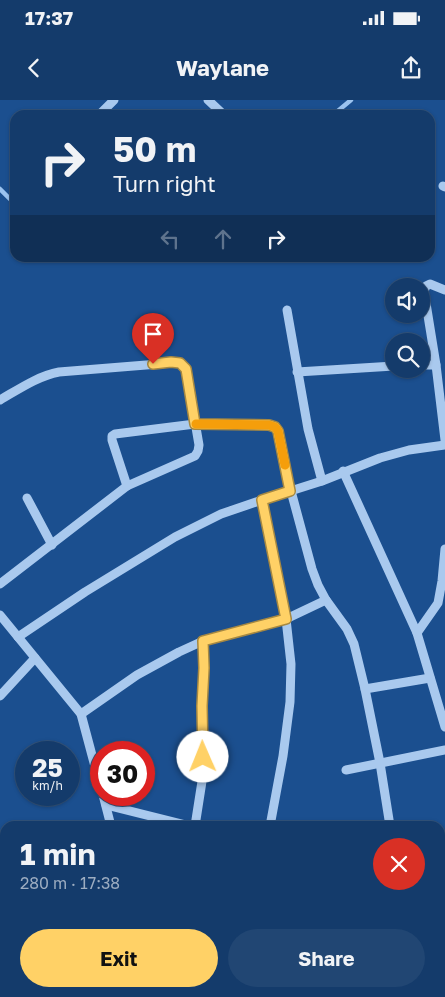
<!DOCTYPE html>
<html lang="en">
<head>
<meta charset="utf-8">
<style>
  body { margin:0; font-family:"Golos Text",sans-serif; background:#214673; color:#f1f3f6; height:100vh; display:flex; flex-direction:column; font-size:19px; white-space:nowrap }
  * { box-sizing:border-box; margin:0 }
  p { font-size:16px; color:#9dadc1 }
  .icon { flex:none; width:28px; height:28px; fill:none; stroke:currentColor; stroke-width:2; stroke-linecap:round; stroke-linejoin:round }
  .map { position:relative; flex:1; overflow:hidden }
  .details { position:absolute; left:0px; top:721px; width:445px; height:176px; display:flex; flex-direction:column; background:#143b6b; border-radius:15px 15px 0 0; box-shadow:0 1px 4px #0004,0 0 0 1px #33557e }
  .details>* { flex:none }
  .banner { position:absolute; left:10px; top:10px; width:425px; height:152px; border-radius:15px; box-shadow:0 1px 4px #0004,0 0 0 1px #33557e; background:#143b6b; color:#f1f3f6; overflow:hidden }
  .buttons { position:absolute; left:385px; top:178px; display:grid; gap:10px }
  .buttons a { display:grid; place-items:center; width:45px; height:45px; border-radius:50%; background:#143b6b; box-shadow:0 1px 4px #0004,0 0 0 1px #33557e; font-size:25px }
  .speed { position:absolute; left:15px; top:641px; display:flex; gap:10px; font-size:25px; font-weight:700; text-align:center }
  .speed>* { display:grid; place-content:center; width:65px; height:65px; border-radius:50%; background:#143b6b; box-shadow:0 1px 4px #0004,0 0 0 1px #33557e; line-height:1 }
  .speed small { font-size:12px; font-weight:400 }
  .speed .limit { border:8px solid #d22; background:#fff; color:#111 }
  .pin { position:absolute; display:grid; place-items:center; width:42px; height:42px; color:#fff; margin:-51px -21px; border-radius:50% 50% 50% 0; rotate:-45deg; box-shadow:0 0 5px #0007 }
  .pin .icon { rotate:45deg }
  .me { position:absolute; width:55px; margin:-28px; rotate:359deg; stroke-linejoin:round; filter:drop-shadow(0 0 4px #0008) }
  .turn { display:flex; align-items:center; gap:18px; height:105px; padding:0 20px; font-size:22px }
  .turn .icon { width:65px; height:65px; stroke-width:2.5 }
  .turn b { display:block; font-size:35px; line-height:42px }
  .lanes { display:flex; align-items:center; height:48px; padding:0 20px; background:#0003; justify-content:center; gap:25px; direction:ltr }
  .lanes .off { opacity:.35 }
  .round { display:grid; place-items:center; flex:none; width:52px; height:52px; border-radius:26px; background:#214673 }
  .headline { display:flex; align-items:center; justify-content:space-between; height:85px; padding:0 20px }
  h1 { font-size:30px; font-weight:700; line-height:38px }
  .primary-button { display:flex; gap:10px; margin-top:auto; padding:10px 20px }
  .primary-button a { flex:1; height:58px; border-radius:30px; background:#ffd166; color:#111; font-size:20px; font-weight:700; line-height:58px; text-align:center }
  .primary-button a+a { background:#214673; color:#f1f3f6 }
  .status { display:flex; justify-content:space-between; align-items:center; height:35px; padding:0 25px; background:#143b6b; direction:ltr }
  .status svg { height:14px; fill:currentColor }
  header { display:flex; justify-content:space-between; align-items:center; height:65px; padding:0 20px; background:#143b6b; font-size:22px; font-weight:700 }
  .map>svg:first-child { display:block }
  .green { fill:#2461a8 }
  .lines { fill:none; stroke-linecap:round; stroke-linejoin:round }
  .stream { stroke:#9cc4f0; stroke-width:4.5 }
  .minor { stroke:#a9c9ee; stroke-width:9 }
  .route-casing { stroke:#a68842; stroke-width:12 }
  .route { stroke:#ffd166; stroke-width:9 }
  .slow { stroke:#f59e0b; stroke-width:9 }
</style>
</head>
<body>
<div class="status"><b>17:37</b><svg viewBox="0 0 49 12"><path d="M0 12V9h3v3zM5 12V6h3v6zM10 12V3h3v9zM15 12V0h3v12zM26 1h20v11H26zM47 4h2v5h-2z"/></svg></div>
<header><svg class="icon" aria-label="back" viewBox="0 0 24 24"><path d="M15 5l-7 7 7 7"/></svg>Waylane<svg class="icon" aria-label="share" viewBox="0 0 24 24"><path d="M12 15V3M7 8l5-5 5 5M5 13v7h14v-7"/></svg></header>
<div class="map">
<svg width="445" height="897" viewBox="0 0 445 897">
  <rect width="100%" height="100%" fill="#1b4f8f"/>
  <polygon class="green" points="5,771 5,892 125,893 118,897 0,897 0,779"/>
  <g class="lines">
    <g class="stream">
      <polyline points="333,15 351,0"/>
      <polyline points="0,89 15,104"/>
    </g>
    <g class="minor">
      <polyline points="208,0 224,15"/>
      <polyline points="99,15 114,0"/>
      <polyline points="443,86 445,87"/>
      <polyline points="445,190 430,184 426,186 424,191 436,265 445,340"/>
      <polyline points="287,210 308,329 322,381"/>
      <polyline points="421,265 436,265"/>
      <polyline points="297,272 394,266"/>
      <path d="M 0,300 C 19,289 38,276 59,272 L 171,263 L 180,263 L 186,269 L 199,345 L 198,351 L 195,356 L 127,386 L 0,484"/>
      <polyline points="343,371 417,533 445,627"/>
      <polyline points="127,386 112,340 112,336 115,334 195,324 269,325 275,327 277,331 291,391 312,469 318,485 326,500 347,529 354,544 365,589 380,663 390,726"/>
      <polyline points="27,398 52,445"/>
      <polyline points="262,400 286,519 291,564 290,602 283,656 270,726"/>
      <polyline points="0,515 81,614 101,689"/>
      <polyline points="417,533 438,503 442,481 445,449"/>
      <polyline points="18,537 85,492 175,437 221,414 262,400 322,381 380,358 409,350 445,345"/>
      <polyline points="365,589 430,578"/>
      <polyline points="0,596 35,558"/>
      <polyline points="81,614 137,575 179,552 203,541 286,519 326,500"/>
      <polyline points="346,670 445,650"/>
      <polyline points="103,695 111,726"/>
      <polyline points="106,705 190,726"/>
      <polyline points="195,726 203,675 202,606 204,568 203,541"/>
      <polyline points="440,800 445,801"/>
      <polyline points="205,892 210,897"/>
      <polyline points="393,897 393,892"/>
    </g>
  </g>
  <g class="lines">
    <g class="route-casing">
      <polyline id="route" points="153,264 171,262 180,263 186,269 195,324 269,325 275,327 278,331 290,391 262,400 286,519 203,541 204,568 202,606 203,657"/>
    </g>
    <use href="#route" class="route"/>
    <polyline class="slow" points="196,324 269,325 275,327 278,331 285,365"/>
  </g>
</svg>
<div class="buttons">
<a><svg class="icon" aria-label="sound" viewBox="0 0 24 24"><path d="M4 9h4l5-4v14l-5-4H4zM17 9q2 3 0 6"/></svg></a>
<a><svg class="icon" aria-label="search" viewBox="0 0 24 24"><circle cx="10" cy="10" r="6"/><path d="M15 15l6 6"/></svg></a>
</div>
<div class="speed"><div>25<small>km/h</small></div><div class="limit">30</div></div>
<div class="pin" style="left:153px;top:264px;background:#d93025"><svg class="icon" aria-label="arrive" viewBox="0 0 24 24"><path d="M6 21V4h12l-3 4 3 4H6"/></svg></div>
<svg class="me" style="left:203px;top:657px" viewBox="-20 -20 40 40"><circle r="19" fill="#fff"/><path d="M0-13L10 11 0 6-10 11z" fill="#ffd166"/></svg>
<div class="banner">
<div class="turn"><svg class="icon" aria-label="right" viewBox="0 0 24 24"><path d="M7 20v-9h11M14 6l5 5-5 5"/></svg><div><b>50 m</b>Turn right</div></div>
<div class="lanes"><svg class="icon off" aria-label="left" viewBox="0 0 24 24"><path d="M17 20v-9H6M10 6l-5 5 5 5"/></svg><svg class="icon off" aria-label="ahead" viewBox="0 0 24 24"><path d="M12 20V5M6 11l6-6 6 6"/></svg><svg class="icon" aria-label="right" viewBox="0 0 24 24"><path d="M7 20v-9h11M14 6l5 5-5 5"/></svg></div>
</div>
<section class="details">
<div class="headline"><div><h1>1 min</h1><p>280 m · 17:38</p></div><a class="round" style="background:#d93025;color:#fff"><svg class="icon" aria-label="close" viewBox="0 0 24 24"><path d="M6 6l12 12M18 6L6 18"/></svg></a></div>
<div class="primary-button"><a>Exit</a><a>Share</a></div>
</section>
</div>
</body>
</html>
